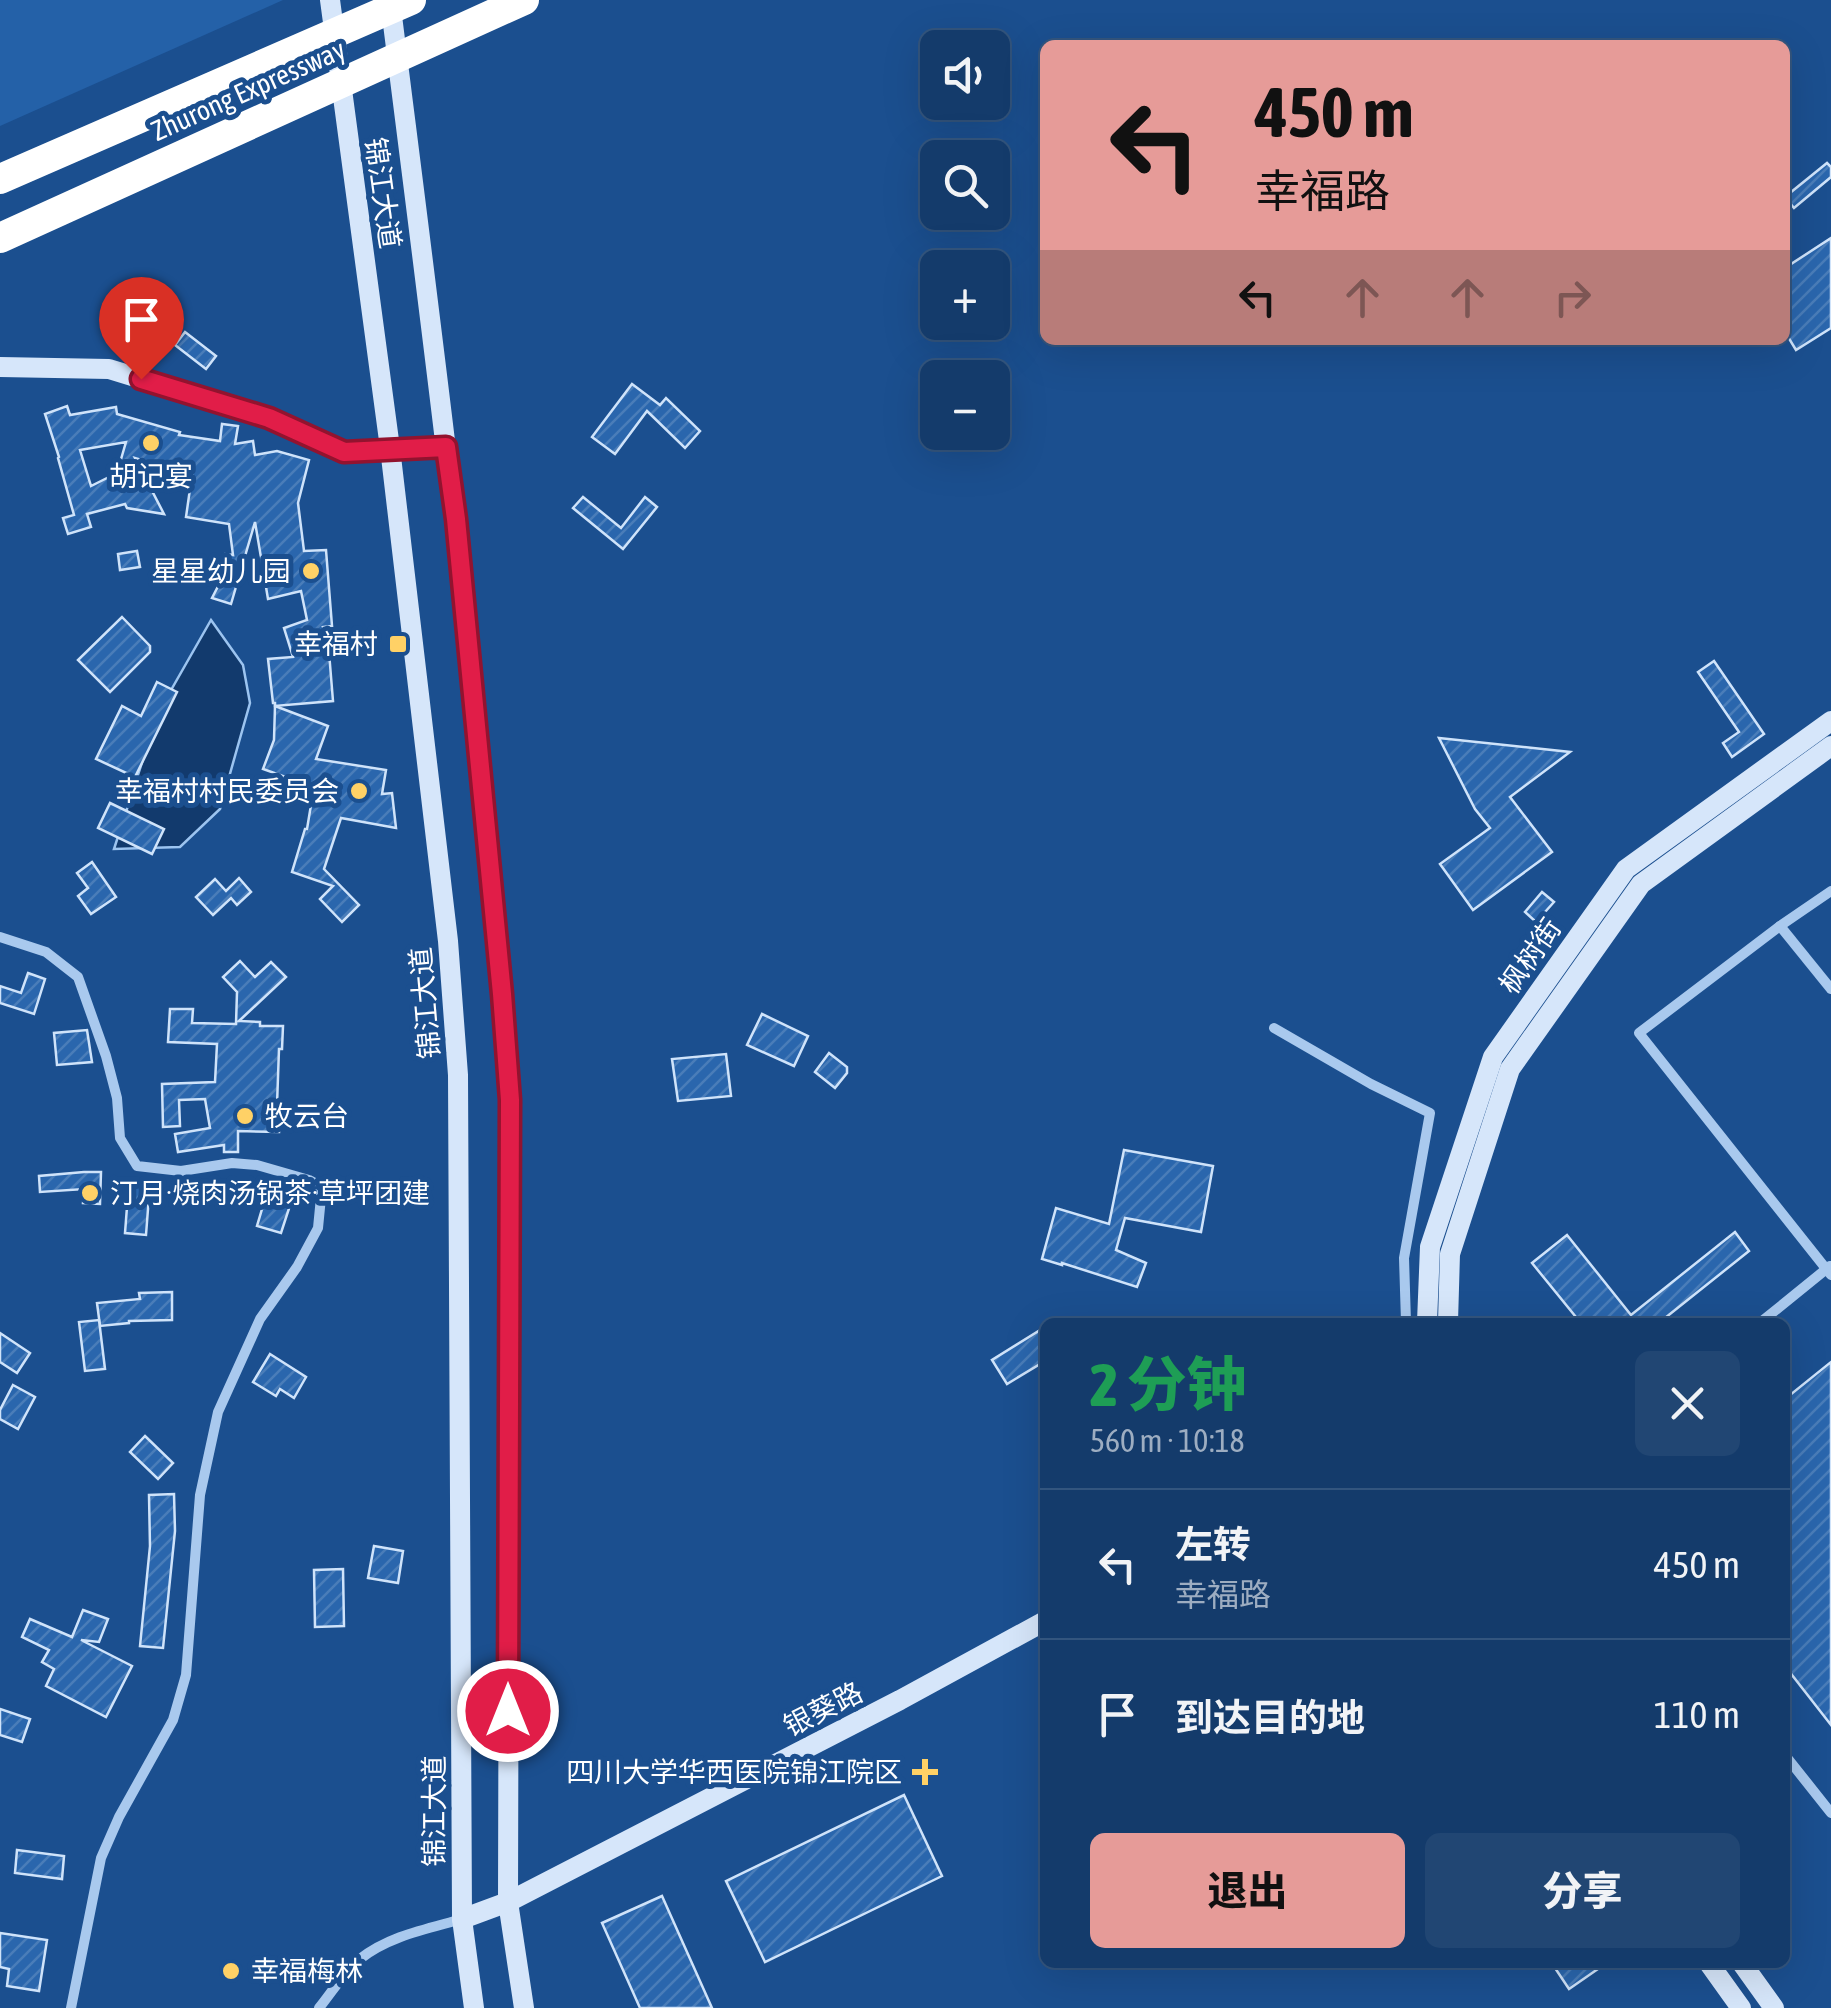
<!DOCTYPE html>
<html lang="zh">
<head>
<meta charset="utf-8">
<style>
  body { margin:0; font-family:"Asap Condensed","Noto Sans SC",sans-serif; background:#214673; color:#f1f3f6; height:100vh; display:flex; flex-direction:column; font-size:38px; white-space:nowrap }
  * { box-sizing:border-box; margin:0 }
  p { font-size:32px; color:#9dadc1 }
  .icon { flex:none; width:55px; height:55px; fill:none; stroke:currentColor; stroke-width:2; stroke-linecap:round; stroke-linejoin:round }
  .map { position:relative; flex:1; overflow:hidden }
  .sheet { position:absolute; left:1040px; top:1318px; width:750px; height:650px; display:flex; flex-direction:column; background:#143b6b; border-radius:15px; box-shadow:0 10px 40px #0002,0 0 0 2px #33557e }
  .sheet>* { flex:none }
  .hud { position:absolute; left:1040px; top:40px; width:750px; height:305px; border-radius:15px; box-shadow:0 10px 40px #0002,0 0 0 2px #33557e; background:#e69b98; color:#111; overflow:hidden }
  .fabs { position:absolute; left:920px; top:30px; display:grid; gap:20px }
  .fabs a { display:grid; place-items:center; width:90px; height:90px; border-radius:15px; background:#143b6b; box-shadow:0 10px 40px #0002,0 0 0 2px #33557e; font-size:50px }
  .pin { position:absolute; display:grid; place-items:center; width:85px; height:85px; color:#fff; margin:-102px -42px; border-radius:50% 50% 50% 0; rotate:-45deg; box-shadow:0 0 10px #0007 }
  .pin .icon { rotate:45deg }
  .me { position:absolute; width:110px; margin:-55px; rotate:0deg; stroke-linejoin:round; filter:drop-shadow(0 0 8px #0008) }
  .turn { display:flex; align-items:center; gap:35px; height:210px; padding:0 50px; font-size:45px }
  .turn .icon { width:130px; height:130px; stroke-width:2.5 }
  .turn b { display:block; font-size:70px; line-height:85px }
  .lanes { display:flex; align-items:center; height:95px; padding:0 50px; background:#0003; justify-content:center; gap:50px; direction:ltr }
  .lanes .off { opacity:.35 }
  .round { display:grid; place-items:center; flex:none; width:105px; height:105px; border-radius:15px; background:#214673 }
  .summary { display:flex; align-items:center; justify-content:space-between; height:170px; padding:0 50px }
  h1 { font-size:60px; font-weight:800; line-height:75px; color:#1e9e55 }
  .cta { display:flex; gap:20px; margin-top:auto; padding:20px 50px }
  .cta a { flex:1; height:115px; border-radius:15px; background:#e69b98; color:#111; font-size:40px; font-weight:800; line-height:115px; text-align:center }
  .cta a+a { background:#214673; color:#f1f3f6 }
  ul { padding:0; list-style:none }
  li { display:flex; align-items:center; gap:30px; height:150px; padding:0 50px; border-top:2px solid #33557e }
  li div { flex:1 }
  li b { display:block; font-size:38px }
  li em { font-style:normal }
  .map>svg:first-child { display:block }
  .park { fill:#2461a8 }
  .water { fill:#123a6d; stroke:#9cc4f0; stroke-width:2.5 }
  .building { fill:url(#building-hatch); stroke:#cfe3fa; stroke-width:2.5; fill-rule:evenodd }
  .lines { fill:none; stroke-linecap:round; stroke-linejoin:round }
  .street { stroke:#a9c9ee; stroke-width:10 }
  .secondary { stroke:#d6e6fa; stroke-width:20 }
  .highway-bridge { stroke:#fff; stroke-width:30 }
  .route-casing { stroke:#92132f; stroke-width:25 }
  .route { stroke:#e11d48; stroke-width:18 }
  .poi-dot { fill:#ffd166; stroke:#1b4f8f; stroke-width:4 }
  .labels { text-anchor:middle; stroke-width:10; stroke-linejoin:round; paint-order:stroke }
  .street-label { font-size:28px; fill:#fff; stroke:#1b4f8f }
  .poi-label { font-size:28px; fill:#fff; stroke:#1b4f8f; text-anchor:end }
</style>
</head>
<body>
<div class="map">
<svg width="1831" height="2008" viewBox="0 0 1831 2008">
  <defs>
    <pattern id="building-hatch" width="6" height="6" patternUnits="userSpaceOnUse" patternTransform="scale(2.5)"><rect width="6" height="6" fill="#2a66ad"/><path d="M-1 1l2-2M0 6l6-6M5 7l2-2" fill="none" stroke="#4a7db9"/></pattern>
  </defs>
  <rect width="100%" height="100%" fill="#1b4f8f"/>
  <polygon class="park" points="0,0 283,0 0,126"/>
  <polygon class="water" points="211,620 243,665 250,703 220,809 180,847 114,849 158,713"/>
  <g class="building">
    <polygon points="1827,163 1831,167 1831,177 1794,208 1785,197"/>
    <polygon points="1831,238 1831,328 1796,350 1785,332 1785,268"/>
    <polygon points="185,332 216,356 206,369 175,345"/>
    <polygon points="632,384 660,405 666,398 700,431 685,448 647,411 615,454 592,437"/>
    <path d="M 67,406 L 70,415 L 116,407 L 117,414 L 180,432 L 179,435 L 220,441 L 222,424 L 238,426 L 235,444 L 253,441 L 255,455 L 277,451 L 309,460 L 298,503 L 304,551 L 326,550 L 332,626 L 323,627 L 328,640 L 333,701 L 275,706 L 275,703 L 273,703 L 268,659 L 293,657 L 284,628 L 307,620 L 301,591 L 268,599 L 255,522 L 231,604 L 212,598 L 226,571 L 221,568 L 225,554 L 233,555 L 229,524 L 186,517 L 192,475 L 135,458 L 164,514 L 127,508 L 125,504 L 87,514 L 91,527 L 68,534 L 63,518 L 74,515 L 58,458 L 59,457 L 45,414 ZM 126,442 L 117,473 L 91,486 L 80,450 Z"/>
    <polygon points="583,497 621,528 645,497 657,507 623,549 573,508"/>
    <polygon points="137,551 140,567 120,570 118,554"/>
    <polygon points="122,617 150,646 150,652 110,692 78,660"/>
    <polygon points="1714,661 1764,734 1732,757 1723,743 1739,732 1698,672"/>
    <polygon points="157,682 177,692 135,777 96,759 122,706 141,716"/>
    <polygon points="275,706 328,726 316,759 386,770 382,794 392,793 396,828 341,818 324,869 359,905 342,922 320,899 333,886 292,872 305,829 307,829 314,787 263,769 274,740"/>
    <polygon points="1439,738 1570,752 1510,797 1552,852 1473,910 1440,864 1490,828 1475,809"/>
    <polygon points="110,803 164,829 152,854 98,828"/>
    <polygon points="92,862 116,897 91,914 78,896 88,888 77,873"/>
    <polygon points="239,878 251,892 237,905 231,898 213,915 196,897 215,879 226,891"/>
    <polygon points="1542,892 1554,902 1536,922 1525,912"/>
    <polygon points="240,961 255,977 271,962 286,977 239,1021 260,1022 260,1026 283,1026 282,1049 279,1049 277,1105 279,1105 279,1132 238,1131 238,1152 224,1152 224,1145 178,1152 175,1134 210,1128 205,1099 179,1100 180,1126 163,1127 162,1084 215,1082 217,1044 168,1042 170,1009 193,1009 192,1023 236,1024 237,992 223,977"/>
    <polygon points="28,973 45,979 34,1014 0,1003 0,986 21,993"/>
    <polygon points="762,1014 808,1036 794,1066 747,1045"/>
    <polygon points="87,1030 92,1062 57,1065 54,1033"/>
    <polygon points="829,1053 847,1067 847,1073 835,1088 815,1072"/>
    <polygon points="726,1054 731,1096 678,1101 672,1059"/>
    <polygon points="1124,1150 1213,1166 1201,1232 1125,1218 1116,1250 1146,1263 1137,1287 1062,1263 1062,1265 1042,1259 1056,1208 1109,1224"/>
    <polygon points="84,1172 101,1172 100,1204 83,1203 84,1189 40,1192 39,1176"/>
    <polygon points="271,1179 296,1187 281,1233 257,1226"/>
    <polygon points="129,1181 150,1183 146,1235 125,1233"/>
    <polygon points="1735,1232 1749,1251 1660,1322 1580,1322 1532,1263 1567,1235 1631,1315"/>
    <polygon points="172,1292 172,1320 129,1321 129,1323 100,1326 97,1303 140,1299 139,1293"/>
    <polygon points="99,1320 105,1369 85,1371 79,1322"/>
    <polygon points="1045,1327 1045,1361 1007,1384 992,1360"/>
    <polygon points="0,1333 30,1353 17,1373 0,1362"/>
    <polygon points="270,1354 306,1377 294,1398 280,1389 276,1396 253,1382"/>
    <polygon points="1831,1362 1831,1725 1785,1666 1785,1399"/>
    <polygon points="13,1385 35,1397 18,1429 0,1419 0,1410"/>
    <polygon points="145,1436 173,1463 158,1479 130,1452"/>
    <polygon points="174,1494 175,1531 163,1648 140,1646 150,1546 149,1495"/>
    <polygon points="374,1546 403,1551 398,1583 368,1578"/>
    <polygon points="343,1569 344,1626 315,1627 314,1570"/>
    <polygon points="83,1610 108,1619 99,1642 81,1640 132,1666 106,1717 46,1686 54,1669 42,1662 49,1650 22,1637 30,1619 72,1637"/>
    <polygon points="0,1709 30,1719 22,1742 0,1735"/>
    <polygon points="904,1795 942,1876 765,1962 726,1881"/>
    <polygon points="17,1850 64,1856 62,1879 15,1873"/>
    <polygon points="662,1896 712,2008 640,2008 602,1923"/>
    <polygon points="0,1933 47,1940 39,1991 7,1986 9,1969 0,1967"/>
    <polygon points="1551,1962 1608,1962 1569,1989"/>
  </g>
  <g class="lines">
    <g class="street">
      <polyline points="1831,891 1780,926 1639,1033 1831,1275"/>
      <polyline points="1780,926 1831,989"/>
      <polyline points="0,937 46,952 78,977 106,1056 117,1098 120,1138 137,1166 181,1171 232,1163 257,1165 309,1180 322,1187 318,1228 297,1267 260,1319 218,1412 200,1495 186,1675 173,1720 119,1817 101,1858 71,2008"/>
      <polyline points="1274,1028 1371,1084 1430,1113 1404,1258 1406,1322"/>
      <polyline points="1761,1322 1830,1266"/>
      <polyline points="1785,1755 1831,1813"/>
      <path d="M 319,2008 C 332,1992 344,1972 360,1959 C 389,1936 427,1929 462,1919"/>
    </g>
    <g class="secondary">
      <polyline points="330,0 390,448 448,941 458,1075 462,1919 474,2008"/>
      <path d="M 390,0 C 436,366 485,732 510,1100 L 508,1902 L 524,2008"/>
      <polyline points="0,367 109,369 269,418 344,451 446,447"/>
      <polyline points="1427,1322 1430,1247 1493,1057 1626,869 1831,721"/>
      <polyline points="1448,1322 1450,1254 1510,1069 1641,884 1831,746"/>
      <polyline points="462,1919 508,1902 900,1700 1045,1621"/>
      <polyline points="1708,1962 1741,2008"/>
      <polyline points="1741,1962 1774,2008"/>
    </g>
    <g class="highway-bridge">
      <polyline points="0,179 411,0"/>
      <polyline points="0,238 524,0"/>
    </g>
  </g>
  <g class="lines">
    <g class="route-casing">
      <polyline id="route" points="141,379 269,418 344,452 446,447 456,519 502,994 510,1100 508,1711"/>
    </g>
    <use href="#route" class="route"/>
  </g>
  <g class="poi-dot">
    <circle cx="151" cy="443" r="10"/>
    <circle cx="311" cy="571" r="10"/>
    <rect x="388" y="634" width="20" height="20" rx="5"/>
    <circle cx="359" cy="791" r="10"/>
    <circle cx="245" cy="1116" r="10"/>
    <circle cx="90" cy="1193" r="10"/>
    <path d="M920 1757h10v10h10v10h-10v10h-10v-10h-10v-10h10z"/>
    <circle cx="231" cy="1971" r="10"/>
  </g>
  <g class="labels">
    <g class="street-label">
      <text transform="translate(248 90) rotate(-24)" y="10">Zhurong Expressway</text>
      <text transform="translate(383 193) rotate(82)" y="10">锦江大道</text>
      <text transform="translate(1530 956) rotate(-55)" y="10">枫树街</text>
      <text transform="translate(425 1003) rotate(-95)" y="10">锦江大道</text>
      <text transform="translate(823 1709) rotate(-27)" y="10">银葵路</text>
      <text transform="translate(434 1811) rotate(-90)" y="10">锦江大道</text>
    </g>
    <g class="poi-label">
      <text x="151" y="486" text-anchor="middle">胡记宴</text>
      <text x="291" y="581">星星幼儿园</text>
      <text x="378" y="654">幸福村</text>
      <text x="339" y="801">幸福村村民委员会</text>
      <text x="265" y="1126" text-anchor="start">牧云台</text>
      <text x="110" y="1203" text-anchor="start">汀月·烧肉汤锅茶·草坪团建</text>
      <text x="902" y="1782">四川大学华西医院锦江院区</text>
      <text x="251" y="1981" text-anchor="start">幸福梅林</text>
    </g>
  </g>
</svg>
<div class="fabs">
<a><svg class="icon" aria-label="sound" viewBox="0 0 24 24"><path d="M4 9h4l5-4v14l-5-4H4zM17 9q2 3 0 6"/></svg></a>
<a><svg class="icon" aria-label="search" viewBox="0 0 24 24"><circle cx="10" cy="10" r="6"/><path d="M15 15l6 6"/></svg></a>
<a>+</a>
<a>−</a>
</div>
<div class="pin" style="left:141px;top:379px;background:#d93025"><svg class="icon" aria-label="arrive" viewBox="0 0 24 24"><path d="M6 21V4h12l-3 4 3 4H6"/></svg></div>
<svg class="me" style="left:508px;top:1711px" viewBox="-20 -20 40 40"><circle r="17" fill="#e11d48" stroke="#fff" stroke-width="3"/><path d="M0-11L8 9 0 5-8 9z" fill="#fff"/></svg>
<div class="hud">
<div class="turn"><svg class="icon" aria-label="left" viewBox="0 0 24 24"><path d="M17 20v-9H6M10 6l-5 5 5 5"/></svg><div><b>450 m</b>幸福路</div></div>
<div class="lanes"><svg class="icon" aria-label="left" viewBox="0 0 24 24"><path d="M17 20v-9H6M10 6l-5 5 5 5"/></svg><svg class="icon off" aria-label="ahead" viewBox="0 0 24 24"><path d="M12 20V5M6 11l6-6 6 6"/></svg><svg class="icon off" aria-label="ahead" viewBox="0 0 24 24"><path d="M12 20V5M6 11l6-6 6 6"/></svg><svg class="icon off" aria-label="right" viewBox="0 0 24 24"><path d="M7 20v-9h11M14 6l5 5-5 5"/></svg></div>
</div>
<section class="sheet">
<div class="summary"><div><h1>2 分钟</h1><p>560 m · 10:18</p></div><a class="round"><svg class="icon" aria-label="close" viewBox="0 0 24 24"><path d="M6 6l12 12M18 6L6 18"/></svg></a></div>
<ul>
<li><svg class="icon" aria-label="left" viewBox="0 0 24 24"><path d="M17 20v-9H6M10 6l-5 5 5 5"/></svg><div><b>左转</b><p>幸福路</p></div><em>450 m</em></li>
<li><svg class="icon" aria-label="arrive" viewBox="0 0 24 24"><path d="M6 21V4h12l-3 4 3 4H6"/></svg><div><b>到达目的地</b></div><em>110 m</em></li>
</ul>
<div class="cta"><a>退出</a><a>分享</a></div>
</section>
</div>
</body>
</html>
